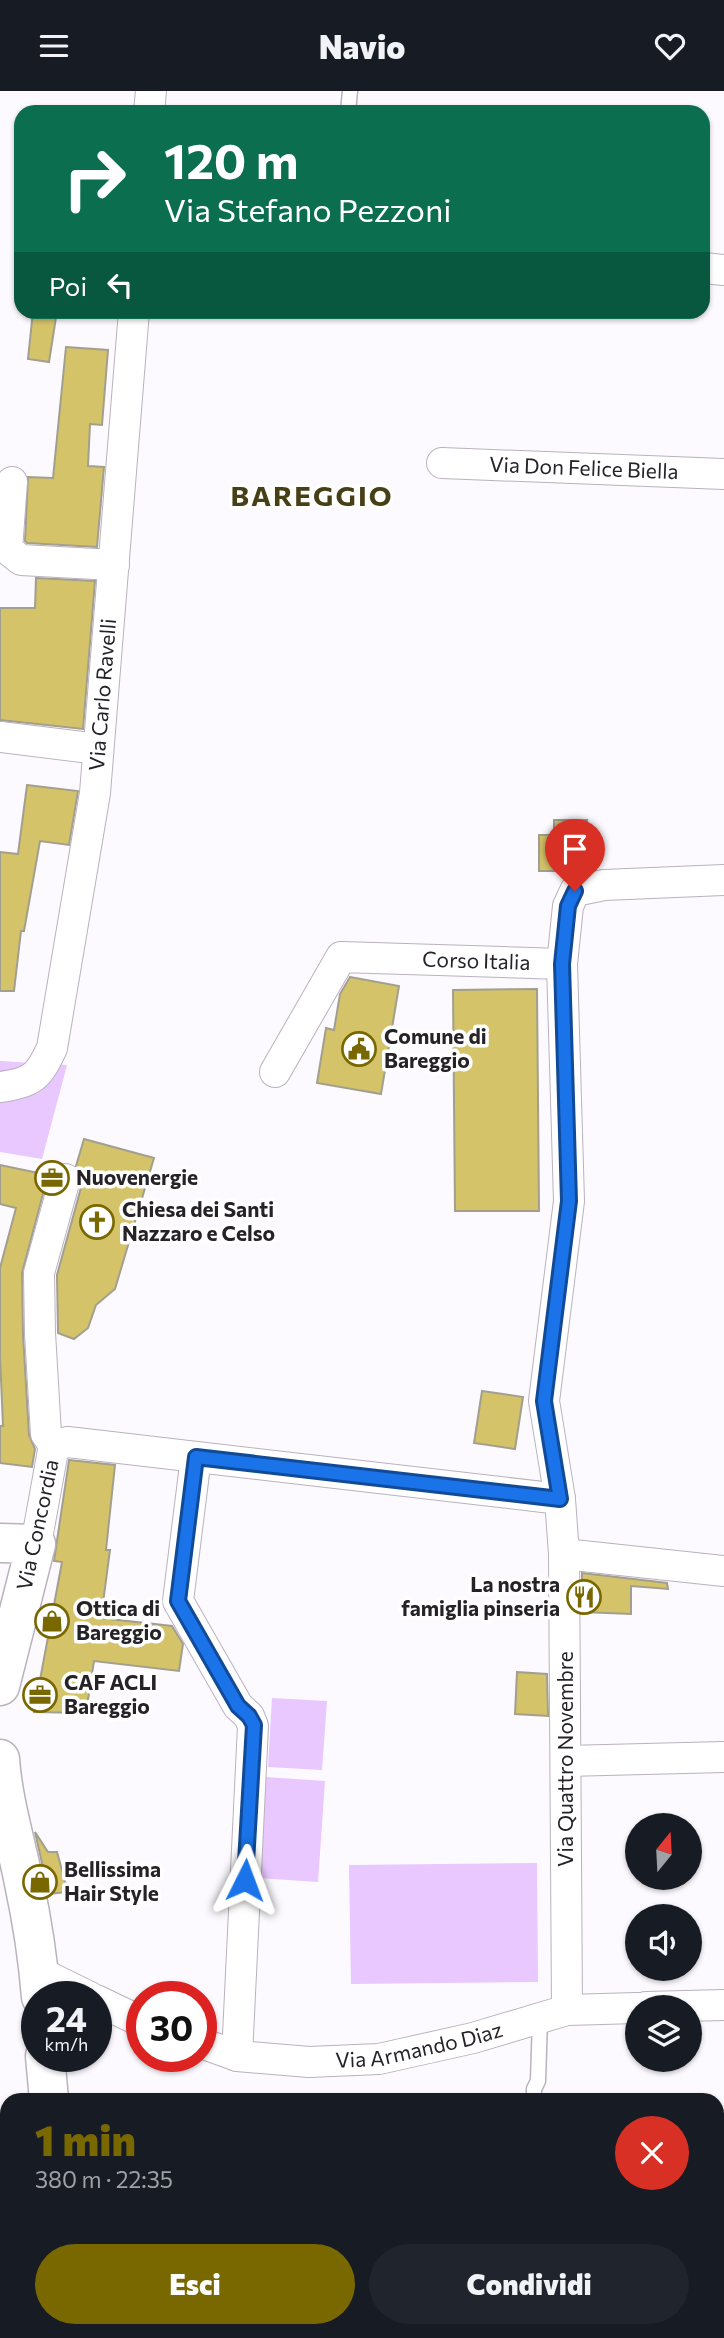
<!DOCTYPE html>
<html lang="it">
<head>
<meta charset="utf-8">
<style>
  body { margin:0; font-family:Commissioner,sans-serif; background:#20242c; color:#f1f3f6; height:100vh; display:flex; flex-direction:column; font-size:26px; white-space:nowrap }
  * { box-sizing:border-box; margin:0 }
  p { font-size:23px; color:#9ea1a6 }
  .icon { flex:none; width:38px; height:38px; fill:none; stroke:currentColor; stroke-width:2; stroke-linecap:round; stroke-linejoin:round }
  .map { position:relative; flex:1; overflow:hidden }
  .side { position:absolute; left:0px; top:2002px; width:724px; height:245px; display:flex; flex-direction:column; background:#171b24; border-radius:21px 21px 0 0; box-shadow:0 2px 5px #0004 }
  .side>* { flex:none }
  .banner { position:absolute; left:14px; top:14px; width:696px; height:214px; border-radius:21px; box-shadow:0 2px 5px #0004; background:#0b6e4f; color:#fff; overflow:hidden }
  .needle { width:46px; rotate:18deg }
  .fabs { position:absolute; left:625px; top:1722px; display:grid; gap:14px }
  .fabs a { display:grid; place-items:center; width:77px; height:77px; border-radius:50%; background:#171b24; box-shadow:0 2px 5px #0004; font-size:35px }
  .speed { position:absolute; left:21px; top:1890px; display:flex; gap:14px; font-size:35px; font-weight:700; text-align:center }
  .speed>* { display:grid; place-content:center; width:91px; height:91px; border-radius:50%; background:#171b24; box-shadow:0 2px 5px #0004; line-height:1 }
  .speed small { font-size:18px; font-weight:400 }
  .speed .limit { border:10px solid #d22; background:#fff; color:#111 }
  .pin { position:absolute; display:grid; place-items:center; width:60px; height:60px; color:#fff; margin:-72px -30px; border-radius:50% 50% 50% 0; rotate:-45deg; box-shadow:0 0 7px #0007 }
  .pin .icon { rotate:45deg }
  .me { position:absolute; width:77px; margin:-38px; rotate:3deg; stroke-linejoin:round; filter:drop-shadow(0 0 5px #0008) }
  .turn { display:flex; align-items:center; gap:24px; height:147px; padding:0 35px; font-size:32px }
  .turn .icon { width:91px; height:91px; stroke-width:2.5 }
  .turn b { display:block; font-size:49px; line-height:60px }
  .then { display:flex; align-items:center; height:66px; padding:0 35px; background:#0003; gap:14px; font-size:26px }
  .round { display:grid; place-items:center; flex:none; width:74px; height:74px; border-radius:37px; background:#20242c }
  .head { display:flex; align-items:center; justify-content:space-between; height:119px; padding:0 35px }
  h1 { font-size:42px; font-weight:800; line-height:52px; color:#796800 }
  .action { display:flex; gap:14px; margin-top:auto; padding:14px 35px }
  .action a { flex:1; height:80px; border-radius:42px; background:#796800; color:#fff; font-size:28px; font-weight:800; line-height:80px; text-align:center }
  .action a+a { background:#20242c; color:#f1f3f6 }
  header { display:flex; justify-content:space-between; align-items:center; height:91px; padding:0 35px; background:#171b24; font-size:32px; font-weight:800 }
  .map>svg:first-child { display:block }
  .green { fill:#e9c7ff }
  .building { fill:#d5c369; stroke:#a29f8f; stroke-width:2 }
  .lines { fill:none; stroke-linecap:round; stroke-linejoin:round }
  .lane-casing { stroke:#bab1bf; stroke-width:17 }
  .street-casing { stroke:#bab1bf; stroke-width:32 }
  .secondary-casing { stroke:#bab1bf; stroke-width:41 }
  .lane { stroke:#fff; stroke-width:14 }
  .street { stroke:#fff; stroke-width:30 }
  .secondary { stroke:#fff; stroke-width:38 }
  .route-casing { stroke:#114b97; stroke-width:18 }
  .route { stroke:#1a73e8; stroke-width:12 }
  .labels { text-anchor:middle; stroke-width:7; stroke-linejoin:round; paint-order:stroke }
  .street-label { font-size:21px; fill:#262328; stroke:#fff }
  .poi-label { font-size:21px; font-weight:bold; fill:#262328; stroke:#fff; text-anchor:start }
  .district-label { font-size:28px; font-weight:bold; letter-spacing:2px; fill:#473f15; stroke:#fff }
</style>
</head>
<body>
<header><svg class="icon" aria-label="menu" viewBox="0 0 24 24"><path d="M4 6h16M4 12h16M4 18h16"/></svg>Navio<svg class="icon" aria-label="heart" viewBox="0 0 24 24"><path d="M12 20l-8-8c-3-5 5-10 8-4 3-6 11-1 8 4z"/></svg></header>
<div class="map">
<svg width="724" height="2247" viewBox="0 0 724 2247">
  <rect width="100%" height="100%" fill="#fcfafe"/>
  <g class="green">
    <polygon points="0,970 67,974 42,1068 0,1061"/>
    <polygon points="272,1607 327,1610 322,1679 268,1676"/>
    <polygon points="266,1686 325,1690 318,1791 259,1787"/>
    <polygon points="537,1772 538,1891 351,1893 349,1774"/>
  </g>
  <g class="building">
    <polygon points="33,220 57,220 49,271 28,268"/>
    <polygon points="66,256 108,259 102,334 90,333 88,375 104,376 97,456 27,452 25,450 28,386 53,387"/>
    <polygon points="36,487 95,490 83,638 0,629 0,517 35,517"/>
    <polygon points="27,694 78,700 69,754 40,750 24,840 21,840 14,900 0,900 0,761 18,763"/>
    <polygon points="554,729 587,729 588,780 539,780 539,744 554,744"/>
    <polygon points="350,886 399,895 381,1003 317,992 326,937 334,939 340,903"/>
    <polygon points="537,898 539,1120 455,1120 453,899"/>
    <polygon points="84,1048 154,1067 115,1198 96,1214 88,1237 74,1248 58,1242 57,1184 82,1093 82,1083 76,1075"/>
    <polygon points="0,1074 48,1084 22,1182 23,1243 29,1344 35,1358 32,1376 0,1372 0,1335 3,1335 0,1265 0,1177 16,1117 0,1113"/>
    <polygon points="482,1300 523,1306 515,1358 474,1352"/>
    <polygon points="69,1369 115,1374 106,1459 110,1459 101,1527 172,1535 183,1553 179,1580 94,1570 86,1622 34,1621 62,1471 54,1470"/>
    <polygon points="582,1482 667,1492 668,1498 631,1495 631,1523 582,1521"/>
    <polygon points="517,1581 547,1583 548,1625 515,1623"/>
    <polygon points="35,1741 48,1761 57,1761 68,1801 49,1803"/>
  </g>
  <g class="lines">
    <g class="lane-casing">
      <g id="lane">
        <polyline points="348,21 350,0"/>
        <polyline points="534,2009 534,1998 538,1990 540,1927"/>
      </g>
    </g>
    <g class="street-casing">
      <g id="street">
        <polyline points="149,21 151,0"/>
        <polyline points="704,177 724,179"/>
        <path id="s1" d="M 442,372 L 724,383"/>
        <polyline points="12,391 7,458 21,469 114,474"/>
        <polyline points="0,646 98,658"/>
        <path id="s2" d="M 275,981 L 341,866 L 562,873"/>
        <path id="s3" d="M 0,996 C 33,992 39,985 52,957 L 95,702 L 134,220"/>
        <polyline points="54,1354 68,1351 560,1408"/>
        <polyline points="54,1354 46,1343 40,1242 39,1182 65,1088"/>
        <polyline points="196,1366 178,1510 238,1615 249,1625 253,1635 237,1965"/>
        <polyline points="36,1453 54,1354"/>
        <polyline points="564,1463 724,1480"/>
        <polyline points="566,1670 724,1666"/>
        <polyline points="39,1881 90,1906"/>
        <polyline points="96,1909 142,1931"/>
        <polyline points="646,1916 724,1914"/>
        <polyline points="567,1919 564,1463 560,1408 544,1310 569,1110 562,873 568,815 575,800 604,794 724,789"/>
        <path id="s4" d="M 201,1952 L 237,1965 L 309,1971 L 379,1968 L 473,1947 L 567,1919 L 637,1917"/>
        <polyline points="532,2240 532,2247"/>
      </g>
    </g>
    <g class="secondary-casing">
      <g id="secondary">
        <polyline points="0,1452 36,1453 0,1595"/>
        <path d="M 0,1668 C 3,1711 16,1751 24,1792 C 32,1829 38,1868 41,1906"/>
        <polyline points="45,1965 49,2009"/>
        <polyline points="73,2240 75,2247"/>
      </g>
    </g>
    <use href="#lane" class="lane"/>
    <use href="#street" class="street"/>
    <use href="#secondary" class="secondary"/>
  </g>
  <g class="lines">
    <g class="route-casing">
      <polyline id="route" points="245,1789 254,1634 249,1625 238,1615 178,1510 196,1366 560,1408 544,1310 569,1110 562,873 568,815 575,800"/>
    </g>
    <use href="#route" class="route"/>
  </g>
  <defs>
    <g id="civic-ring" transform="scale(1.75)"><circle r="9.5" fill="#fff" stroke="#796800" stroke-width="1.5"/><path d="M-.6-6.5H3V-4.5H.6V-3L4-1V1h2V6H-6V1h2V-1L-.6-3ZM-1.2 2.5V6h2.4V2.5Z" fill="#796800"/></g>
    <g id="office-ring" transform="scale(1.75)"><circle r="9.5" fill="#fff" stroke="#796800" stroke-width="1.5"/><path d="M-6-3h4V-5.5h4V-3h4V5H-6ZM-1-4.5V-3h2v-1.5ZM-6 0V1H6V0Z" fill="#796800"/></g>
    <g id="church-ring" transform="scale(1.75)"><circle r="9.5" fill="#fff" stroke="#796800" stroke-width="1.5"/><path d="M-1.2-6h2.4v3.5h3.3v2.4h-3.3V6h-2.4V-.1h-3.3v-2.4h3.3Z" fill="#796800"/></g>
    <g id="restaurant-ring" transform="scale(1.75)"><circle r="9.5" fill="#fff" stroke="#796800" stroke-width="1.5"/><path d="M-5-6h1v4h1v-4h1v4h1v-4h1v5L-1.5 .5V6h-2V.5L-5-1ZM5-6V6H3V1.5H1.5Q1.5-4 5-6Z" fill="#796800"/></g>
    <g id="shop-ring" transform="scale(1.75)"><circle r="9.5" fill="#fff" stroke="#796800" stroke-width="1.5"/><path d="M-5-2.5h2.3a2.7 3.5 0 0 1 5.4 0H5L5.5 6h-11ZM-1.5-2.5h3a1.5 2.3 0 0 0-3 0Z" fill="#796800"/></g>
  </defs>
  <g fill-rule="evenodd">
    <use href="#civic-ring" x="359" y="958"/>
    <use href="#office-ring" x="52" y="1087"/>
    <use href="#church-ring" x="97" y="1131"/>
    <use href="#restaurant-ring" x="584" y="1506"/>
    <use href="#shop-ring" x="52" y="1530"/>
    <use href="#office-ring" x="40" y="1604"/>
    <use href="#shop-ring" x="40" y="1791"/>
  </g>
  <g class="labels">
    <g class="street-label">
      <text dy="7" stroke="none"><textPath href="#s1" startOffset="142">Via Don Felice Biella</textPath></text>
      <text dy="7" stroke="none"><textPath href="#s3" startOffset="427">Via Carlo Ravelli</textPath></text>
      <text dy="7" stroke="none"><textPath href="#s2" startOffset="268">Corso Italia</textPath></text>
      <text transform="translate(38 1434) rotate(-78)" y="7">Via Concordia</text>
      <text transform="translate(566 1668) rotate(-90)" y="7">Via Quattro Novembre</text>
      <text dy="7" stroke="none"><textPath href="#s4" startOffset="222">Via Armando Diaz</textPath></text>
    </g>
    <g class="poi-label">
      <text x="384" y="953">Comune di<tspan x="384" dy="24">Bareggio</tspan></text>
      <text x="76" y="1094">Nuovenergie</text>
      <text x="122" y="1126">Chiesa dei Santi<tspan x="122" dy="24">Nazzaro e Celso</tspan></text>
      <text x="560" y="1501" text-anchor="end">La nostra<tspan x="560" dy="24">famiglia pinseria</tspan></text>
      <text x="76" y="1525">Ottica di<tspan x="76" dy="24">Bareggio</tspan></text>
      <text x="64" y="1599">CAF ACLI<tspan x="64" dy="24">Bareggio</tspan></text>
      <text x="64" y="1786">Bellissima<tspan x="64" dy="24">Hair Style</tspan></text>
    </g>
    <g class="district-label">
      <text x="312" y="415">BAREGGIO</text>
    </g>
  </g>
</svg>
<div class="fabs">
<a><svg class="needle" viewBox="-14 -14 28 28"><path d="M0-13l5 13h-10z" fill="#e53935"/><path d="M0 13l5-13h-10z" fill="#9ea1a6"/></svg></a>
<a><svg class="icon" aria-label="sound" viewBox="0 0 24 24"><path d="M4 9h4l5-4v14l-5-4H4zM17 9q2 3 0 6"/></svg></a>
<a><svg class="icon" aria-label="layers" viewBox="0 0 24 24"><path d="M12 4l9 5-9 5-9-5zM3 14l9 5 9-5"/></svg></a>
</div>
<div class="speed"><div>24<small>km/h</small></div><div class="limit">30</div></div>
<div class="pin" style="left:575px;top:800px;background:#d93025"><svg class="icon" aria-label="arrive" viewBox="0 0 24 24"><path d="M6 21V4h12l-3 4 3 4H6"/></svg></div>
<svg class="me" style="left:245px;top:1789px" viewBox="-20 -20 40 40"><path d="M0-17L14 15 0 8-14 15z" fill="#1a73e8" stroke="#fff" stroke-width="4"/></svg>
<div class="banner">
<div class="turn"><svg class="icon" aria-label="right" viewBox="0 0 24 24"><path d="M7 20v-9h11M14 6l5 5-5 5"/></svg><div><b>120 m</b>Via Stefano Pezzoni</div></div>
<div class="then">Poi<svg class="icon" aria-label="left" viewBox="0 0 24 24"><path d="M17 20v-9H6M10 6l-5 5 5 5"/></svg></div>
</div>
<section class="side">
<div class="head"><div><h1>1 min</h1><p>380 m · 22:35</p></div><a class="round" style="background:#d93025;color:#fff"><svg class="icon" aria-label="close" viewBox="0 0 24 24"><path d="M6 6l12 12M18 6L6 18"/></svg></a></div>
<div class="action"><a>Esci</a><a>Condividi</a></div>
</section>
</div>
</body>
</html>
